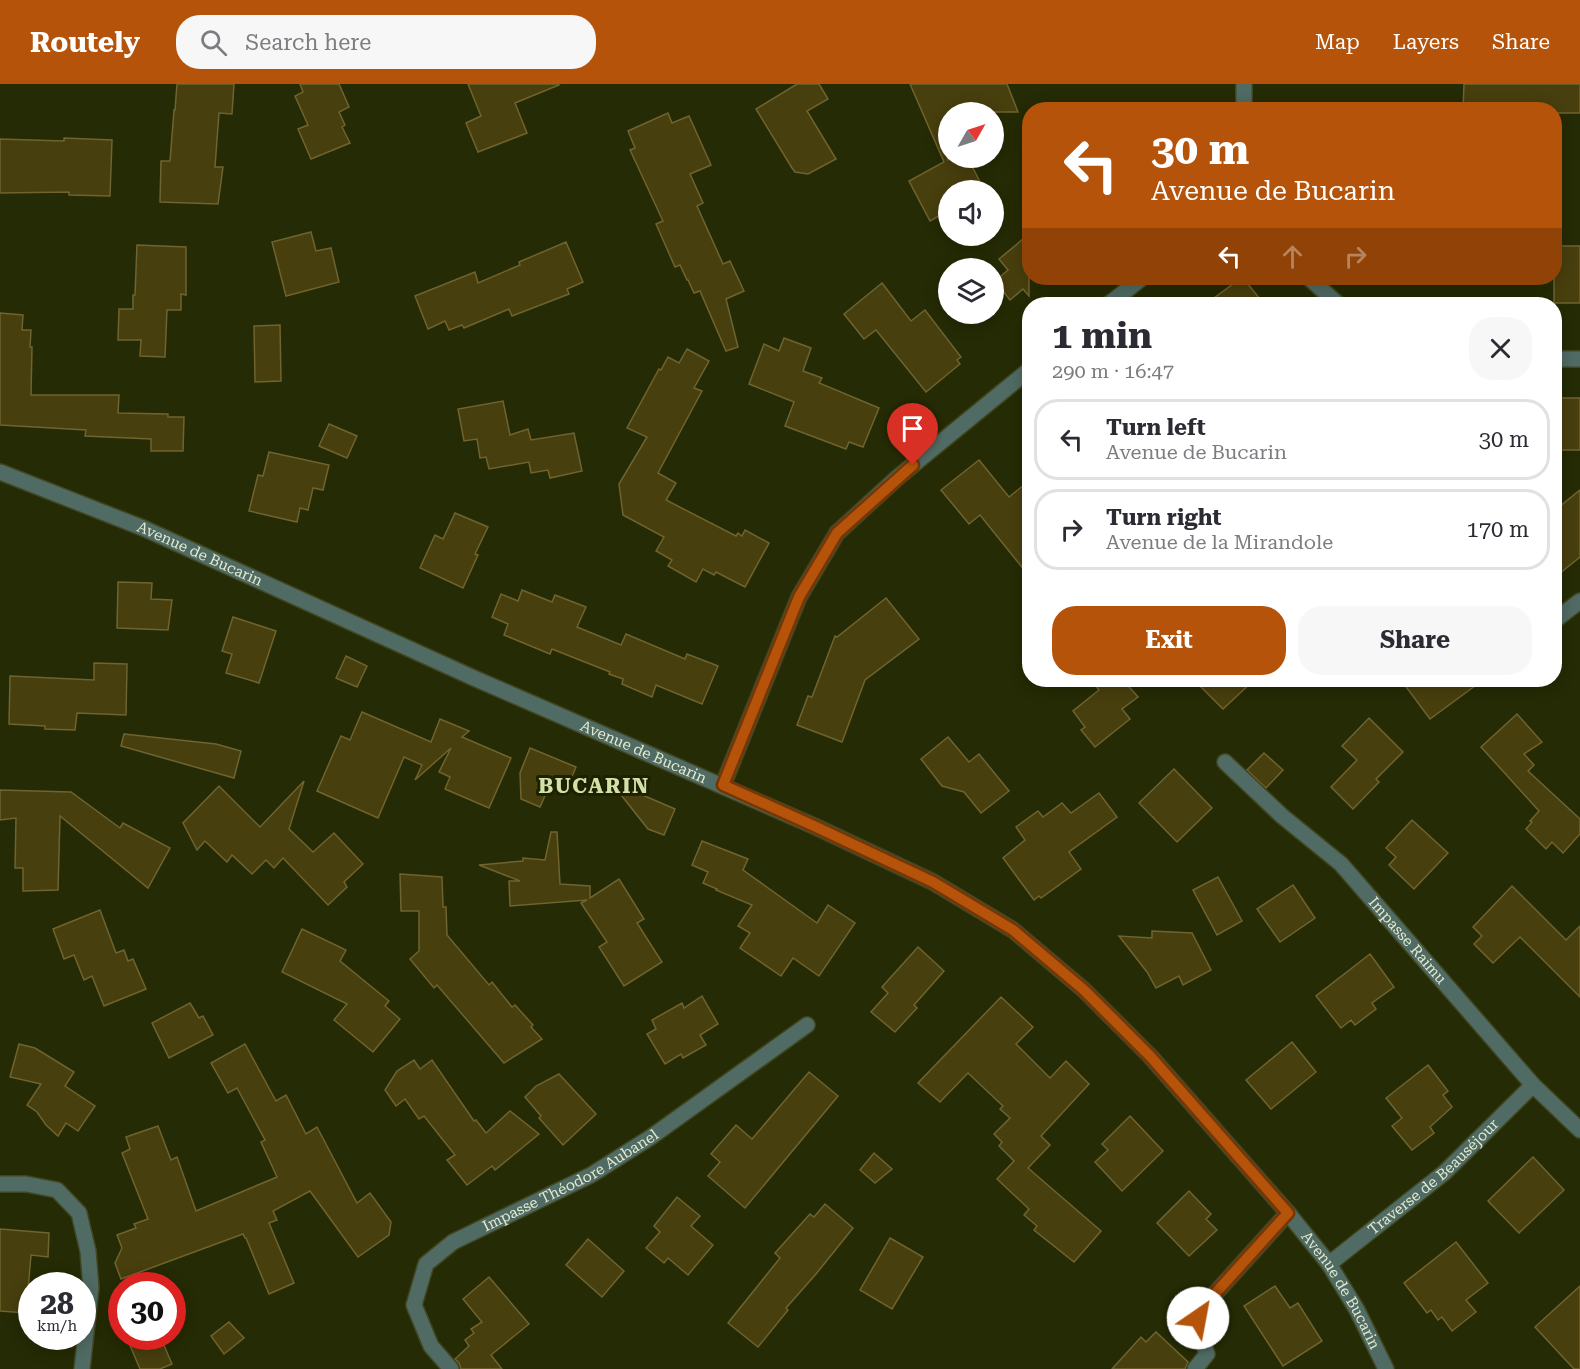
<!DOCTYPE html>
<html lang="en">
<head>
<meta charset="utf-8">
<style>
  body { margin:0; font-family:"Roboto Serif",serif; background:#f7f7f7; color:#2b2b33; height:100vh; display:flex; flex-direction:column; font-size:22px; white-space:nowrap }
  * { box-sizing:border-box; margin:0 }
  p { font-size:20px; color:#7c7c81 }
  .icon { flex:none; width:33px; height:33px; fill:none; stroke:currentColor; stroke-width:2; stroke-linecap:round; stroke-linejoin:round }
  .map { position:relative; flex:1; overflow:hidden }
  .side { position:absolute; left:1022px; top:213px; width:540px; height:390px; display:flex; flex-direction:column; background:#fff; border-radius:24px; box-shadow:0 3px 15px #0003 }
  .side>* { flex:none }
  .hud { position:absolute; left:1022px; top:18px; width:540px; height:183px; border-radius:24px; box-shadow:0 3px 15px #0003; background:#b45309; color:#fff; overflow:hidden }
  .needle { width:39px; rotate:51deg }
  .fabs { position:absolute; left:938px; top:18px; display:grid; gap:12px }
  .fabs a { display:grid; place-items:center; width:66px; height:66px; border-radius:50%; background:#fff; box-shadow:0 3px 15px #0003; font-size:30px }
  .speed { position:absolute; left:18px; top:1188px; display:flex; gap:12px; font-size:30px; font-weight:700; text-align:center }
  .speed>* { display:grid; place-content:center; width:78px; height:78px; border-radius:50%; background:#fff; box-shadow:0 3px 15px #0003; line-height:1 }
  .speed small { font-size:15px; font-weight:400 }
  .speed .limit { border:9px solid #d22; background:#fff; color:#111 }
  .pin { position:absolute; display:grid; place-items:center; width:51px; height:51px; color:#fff; margin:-62px -26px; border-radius:50% 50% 50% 0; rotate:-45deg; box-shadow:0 0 6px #0007 }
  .pin .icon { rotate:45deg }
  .me { position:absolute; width:66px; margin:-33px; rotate:33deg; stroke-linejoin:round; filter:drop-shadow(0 0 4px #0008) }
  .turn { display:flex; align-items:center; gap:21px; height:126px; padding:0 30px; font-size:27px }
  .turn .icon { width:78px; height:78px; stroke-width:2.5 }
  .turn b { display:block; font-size:42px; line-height:51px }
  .lanes { display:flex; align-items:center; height:57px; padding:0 30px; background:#0003; justify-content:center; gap:30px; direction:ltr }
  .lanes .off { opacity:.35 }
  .round { display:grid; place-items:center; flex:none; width:63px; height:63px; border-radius:24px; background:#f7f7f7 }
  .overview { display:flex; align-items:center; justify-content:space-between; height:102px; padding:0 30px }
  h1 { font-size:36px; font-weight:700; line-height:45px }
  .action { display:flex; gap:12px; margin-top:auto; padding:12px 30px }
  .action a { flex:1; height:69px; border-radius:24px; background:#b45309; color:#fff; font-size:24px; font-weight:700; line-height:69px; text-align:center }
  .action a+a { background:#f7f7f7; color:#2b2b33 }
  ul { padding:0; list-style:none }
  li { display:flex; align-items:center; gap:18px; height:81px; margin:0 12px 9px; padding:0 18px; border:3px solid #e1e1e2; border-radius:24px }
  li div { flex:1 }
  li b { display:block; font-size:22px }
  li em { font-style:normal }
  header { display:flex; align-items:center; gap:36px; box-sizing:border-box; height:84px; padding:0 30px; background:#b45309; color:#fff }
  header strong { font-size:28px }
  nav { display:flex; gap:33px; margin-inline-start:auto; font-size:21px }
  .search { width:420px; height:54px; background:#f7f7f7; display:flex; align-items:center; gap:15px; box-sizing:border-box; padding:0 21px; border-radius:24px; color:#7c7c81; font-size:22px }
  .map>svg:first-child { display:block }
  .building { fill:#483f0e; stroke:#6f642f; stroke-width:1.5 }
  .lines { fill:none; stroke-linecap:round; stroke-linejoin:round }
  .service-casing { stroke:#404620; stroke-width:18 }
  .minor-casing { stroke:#404620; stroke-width:18 }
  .tertiary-casing { stroke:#404620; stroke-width:18 }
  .service { stroke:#506b64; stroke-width:15 }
  .minor { stroke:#506b64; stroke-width:15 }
  .tertiary { stroke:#506b64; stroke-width:15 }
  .route-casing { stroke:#753606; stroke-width:15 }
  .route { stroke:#b45309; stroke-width:10 }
  .labels { text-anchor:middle; stroke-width:6; stroke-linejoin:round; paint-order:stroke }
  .street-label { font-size:15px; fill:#e3eacf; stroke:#1c2100 }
  .district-label { font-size:21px; font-weight:bold; letter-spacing:1.5px; fill:#d3e0a8; stroke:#1c2100 }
</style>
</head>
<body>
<header>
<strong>Routely</strong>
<div class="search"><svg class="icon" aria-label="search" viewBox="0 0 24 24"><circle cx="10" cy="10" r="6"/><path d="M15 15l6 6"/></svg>Search here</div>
<nav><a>Map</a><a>Layers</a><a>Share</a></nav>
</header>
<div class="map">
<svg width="1580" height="1285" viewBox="0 0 1580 1285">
  <rect width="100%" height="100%" fill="#252b04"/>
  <g class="building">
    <polygon points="177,0 234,0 232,30 219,29 215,83 223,83 218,120 160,118 161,77 170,77 174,26 175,26"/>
    <polygon points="300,0 339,0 349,23 339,28 345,41 342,43 350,59 311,75 298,45 308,41 295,12 303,8"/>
    <polygon points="468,0 558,0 559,1 515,19 527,49 478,68 466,39 481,32"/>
    <polygon points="797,0 819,0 828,15 807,27 836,75 808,90 795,88 792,84 756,25"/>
    <polygon points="910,0 1007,0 1018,28 948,28 948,76 953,74 964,74 968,82 971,80 984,106 948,106 948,127 930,137 909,97 944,78"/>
    <polygon points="1464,0 1580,0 1580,29 1554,29 1554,26 1463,26"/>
    <polygon points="668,29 672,39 689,32 711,81 690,90 703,119 697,122 723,180 730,177 744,207 726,215 738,263 726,267 700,207 694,209 688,196 687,196 680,181 675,183 656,140 663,137 630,66 635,64 628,47"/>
    <polygon points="64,54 112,56 110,112 69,111 69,108 0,109 0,55 64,57"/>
    <polygon points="311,148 316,167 331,164 339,198 286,212 272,158"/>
    <polygon points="1029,150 1029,212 1023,205 1010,216 995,197 1008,186 999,175"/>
    <polygon points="566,158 583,198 567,205 569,210 512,232 509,225 464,244 462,241 449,246 445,237 428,245 415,212 475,188 478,199 520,181 519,178"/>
    <polygon points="137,161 186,163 186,211 181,210 181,226 167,226 165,273 140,272 141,256 118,256 119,225 133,225 133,211 135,211"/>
    <rect x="1554" y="162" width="26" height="57"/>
    <polygon points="1241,194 1243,194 1264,220 1206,220"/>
    <polygon points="882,199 911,237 925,226 961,273 957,276 960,280 926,308 876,246 864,255 844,230"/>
    <polygon points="0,229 23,231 22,246 31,246 30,263 32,263 31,311 119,311 118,329 168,330 168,333 184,333 183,367 151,367 151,355 85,352 86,346 0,341"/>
    <polygon points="280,241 281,297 255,298 254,242"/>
    <polygon points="784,254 811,264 803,287 822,294 819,299 879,324 863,363 849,358 846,365 785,342 794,318 749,300 764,260 779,267"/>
    <polygon points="687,265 709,277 694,304 702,307 658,389 676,399 666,416 736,452 738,449 742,452 745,446 769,459 745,503 716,488 714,491 703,485 696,498 668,482 672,476 656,467 664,453 623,431 619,400 647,353 627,344 659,285 661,286 668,273 679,279"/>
    <rect x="1554" y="314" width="26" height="52"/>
    <polygon points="503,317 510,351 528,345 531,356 574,349 582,387 550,394 548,386 531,389 529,378 489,385 486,373 480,374 477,355 464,357 458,325"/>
    <polygon points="329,340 357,352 347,374 319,362"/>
    <polygon points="269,368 329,381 323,406 313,404 308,426 300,424 297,438 249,427 258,391 263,392"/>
    <polygon points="979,376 1009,413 1029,397 1029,492 980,431 969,440 941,406"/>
    <polygon points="1580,406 1580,473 1554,494 1554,427"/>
    <polygon points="455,429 488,443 475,470 478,471 463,504 420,484 435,451 443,455"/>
    <polygon points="118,498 152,499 151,515 172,516 168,546 117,544"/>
    <polygon points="522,506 552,518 555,511 586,523 577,543 621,561 626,550 685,575 687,570 718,582 702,620 656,601 652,613 622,600 623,595 609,590 610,588 552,565 550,570 504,551 508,540 492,533 501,510 518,517"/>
    <polygon points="886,514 919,555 865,596 842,658 797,641 808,612 812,613 835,552 837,553"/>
    <polygon points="233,533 276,547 259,599 226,589 232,570 222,567"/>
    <polygon points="346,572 367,582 357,603 336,594"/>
    <polygon points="94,579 127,580 126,631 77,629 75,646 45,645 45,642 9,640 10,592 94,596"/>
    <polygon points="1091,596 1123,596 1138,613 1122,625 1130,635 1095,663 1081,646 1085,643 1073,627 1099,606"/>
    <polygon points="1194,596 1254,596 1223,625"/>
    <polygon points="1401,596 1483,596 1430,635"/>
    <polygon points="362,628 431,658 440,635 469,647 462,653 511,674 489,724 445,705 450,693 439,688 451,664 415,696 422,681 404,673 378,734 317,707 341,652 350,656"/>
    <polygon points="1517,630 1542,658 1524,670 1534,681 1528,687 1580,735 1580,750 1563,769 1552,758 1546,765 1526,745 1532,738 1530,737 1539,727 1481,663"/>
    <polygon points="1369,634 1403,668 1376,695 1379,698 1353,725 1331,703 1357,676 1342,662"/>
    <polygon points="124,650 216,660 241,667 234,694 121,662"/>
    <polygon points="948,653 969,678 979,670 1009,707 981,729 964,708 942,702 921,675"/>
    <polygon points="530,664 576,683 564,711 548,705 540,723 521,715 520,689"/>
    <polygon points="1264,669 1283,686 1266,704 1247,686"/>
    <polygon points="1174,685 1212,724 1177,758 1139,719"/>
    <polygon points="304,697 289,745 313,768 334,749 363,780 344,798 347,803 328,821 283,774 274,784 266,776 252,790 232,771 227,778 205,757 197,766 183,739 219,702 260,743"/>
    <polygon points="610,697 675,725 664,751 648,745"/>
    <polygon points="0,706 71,708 120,744 123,739 170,764 148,804 60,732 58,806 23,807 23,784 15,784 16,734 0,736"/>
    <polygon points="1099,709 1117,733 1069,768 1081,785 1041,814 1039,812 1034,816 1003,774 1025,756 1016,743 1038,727 1043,733 1062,719 1071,729"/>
    <polygon points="1412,736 1448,769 1414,805 1389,781 1396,773 1386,764"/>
    <polygon points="551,748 557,748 560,800 590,802 590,814 619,795 644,835 637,839 662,878 624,902 599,863 607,858 581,819 587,816 510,822 509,797 520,797 479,781 523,777 523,774 545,776"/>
    <polygon points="702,757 748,775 743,786 817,839 828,821 855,839 819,892 793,874 781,892 740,864 750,849 738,842 752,821 716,806 717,805 703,799 708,788 692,781"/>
    <polygon points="400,790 442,793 443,823 446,823 447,851 489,901 492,898 512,923 515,921 533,941 531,943 542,955 504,979 437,901 434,904 410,875 419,867 419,827 401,827"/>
    <polygon points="1218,793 1242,837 1217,851 1193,806"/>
    <polygon points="1293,801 1315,834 1280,858 1257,825"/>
    <polygon points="1512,802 1566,856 1580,842 1580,913 1520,853 1493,879 1474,860 1482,852 1473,843"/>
    <polygon points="100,826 116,869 124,866 128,877 133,875 146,905 104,922 92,892 84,896 74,871 64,875 53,845"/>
    <polygon points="302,845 346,866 340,877 389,917 385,922 400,935 373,968 334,936 347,920 282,888"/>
    <polygon points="1152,847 1192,849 1211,886 1183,901 1179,892 1156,904 1147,888 1119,852 1152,854"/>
    <polygon points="918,863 944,887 914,921 917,924 895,948 871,928 888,909 882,903"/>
    <polygon points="1370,870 1394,903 1372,919 1376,925 1355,941 1351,936 1341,944 1316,912"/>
    <polygon points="702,912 718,940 700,951 706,961 683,974 681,970 665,980 647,950 656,945 652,936 682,919 684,924"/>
    <polygon points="1001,913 1033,943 1016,960 1050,994 1066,977 1089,1000 1041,1052 1050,1061 1028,1084 1101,1147 1074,1178 1034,1146 1037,1142 1024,1131 1029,1125 997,1095 1014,1077 999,1062 1002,1058 994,1050 1010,1034 1000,1025 1003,1022 968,989 940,1018 918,999"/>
    <polygon points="190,919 199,934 203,932 213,951 169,974 152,939"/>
    <polygon points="1292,958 1316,988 1271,1025 1246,996"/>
    <polygon points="19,960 35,964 74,988 65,1002 95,1022 78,1047 66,1039 58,1052 46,1041 37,1028 27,1021 41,1000 10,993"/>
    <polygon points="245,960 276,1017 286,1011 306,1050 317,1043 357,1119 370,1109 391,1138 389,1151 358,1173 310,1107 273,1127 277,1136 269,1139 294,1199 269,1210 246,1154 245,1154 243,1150 121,1195 115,1179 122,1164 117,1151 136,1144 134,1140 148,1135 122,1069 130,1065 126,1053 158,1042 171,1076 177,1073 196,1127 277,1093 261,1058 265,1056 237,1004 228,1009 211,979"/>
    <polygon points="414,976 420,985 432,976 474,1037 476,1036 486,1049 510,1027 539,1050 495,1086 492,1082 467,1101 447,1076 455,1071 424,1032 419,1035 405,1015 396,1022 385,1006 397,987"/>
    <polygon points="1428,981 1448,1007 1443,1011 1452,1023 1430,1043 1434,1049 1412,1066 1392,1042 1402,1034 1386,1014"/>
    <polygon points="809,988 838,1012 745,1124 708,1092 720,1078 711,1070 736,1041 752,1055"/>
    <polygon points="559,990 596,1030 563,1061 539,1034 541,1032 525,1013 536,1002"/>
    <polygon points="1130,1032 1163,1067 1122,1107 1095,1078 1108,1066 1102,1060"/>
    <polygon points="874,1069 892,1085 875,1099 860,1086"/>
    <polygon points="1533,1073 1564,1106 1519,1149 1488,1117"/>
    <polygon points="1189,1107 1211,1130 1206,1135 1217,1146 1189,1172 1157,1139"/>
    <polygon points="677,1113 700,1132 691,1142 713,1161 688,1191 668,1174 664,1179 646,1164 660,1148 654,1142"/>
    <polygon points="825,1120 853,1144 816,1190 786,1224 788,1226 758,1263 728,1239 780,1174 775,1169 810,1130 814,1133"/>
    <polygon points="0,1145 49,1149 48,1173 31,1171 26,1229 0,1227"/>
    <polygon points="890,1154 923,1173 892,1225 860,1206"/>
    <polygon points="588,1155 624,1187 602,1213 566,1181"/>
    <polygon points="1456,1158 1488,1199 1466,1216 1476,1228 1452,1247 1442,1233 1438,1236 1431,1226 1427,1229 1404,1199"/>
    <polygon points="489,1193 529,1240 491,1271 502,1285 461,1285 459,1279 455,1275 469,1262 465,1256 474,1249 471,1245 482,1238 463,1215"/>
    <polygon points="1275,1202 1290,1224 1298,1219 1322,1257 1283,1282 1244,1222"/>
    <polygon points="1580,1202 1580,1285 1574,1285 1535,1243"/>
    <polygon points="229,1238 244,1254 224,1270 211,1252"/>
    <polygon points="1156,1248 1188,1278 1185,1285 1112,1285 1141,1253 1146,1258"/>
    <polygon points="126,1252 160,1252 172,1280 160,1285 140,1285"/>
  </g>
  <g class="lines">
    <g class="service-casing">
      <polyline id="service" points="1554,537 1580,517"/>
    </g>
    <g class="minor-casing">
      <g id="minor">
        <polyline points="1244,26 1244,0"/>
        <polyline points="1309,194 1338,220"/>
        <polyline points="1109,220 1142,194"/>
        <polyline points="1554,275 1580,275"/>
        <path id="s1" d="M 1225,678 L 1282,732 L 1341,780 L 1533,1001 L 1580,1046"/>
        <polyline points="723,701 799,513 837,449 897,394 1029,286"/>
        <polyline points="0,1100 26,1100 57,1106 79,1129 88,1167 91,1204 82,1285"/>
        <path id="s2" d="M 1329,1180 L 1444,1089 L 1533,1001"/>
        <path id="s3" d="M 451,1285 L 431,1262 L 414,1221 L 426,1180 L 453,1158 L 591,1091 L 651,1053 L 807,941"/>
        <path d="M 1195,1285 L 1207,1270 C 1201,1250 1195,1245 1202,1224 L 1288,1129"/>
      </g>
    </g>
    <g class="tertiary-casing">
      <g id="tertiary">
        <path id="s4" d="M 0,388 L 143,444 L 476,595 L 814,742 L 933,798 L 1013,846 L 1084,906 L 1150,972 L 1288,1129 L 1329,1180 L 1357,1226 L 1386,1285"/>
      </g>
    </g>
    <use href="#service" class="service"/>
    <use href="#minor" class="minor"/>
    <use href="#tertiary" class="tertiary"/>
  </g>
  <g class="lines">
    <g class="route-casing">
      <polyline id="route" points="913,381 837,449 799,513 723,701 814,742 933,798 1013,846 1084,906 1150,972 1288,1129 1202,1224 1198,1234"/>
    </g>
    <use href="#route" class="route"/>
  </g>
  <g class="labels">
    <g class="street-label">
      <text dy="5" stroke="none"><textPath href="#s4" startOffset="216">Avenue de Bucarin</textPath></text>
      <text dy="5" stroke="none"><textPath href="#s4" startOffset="702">Avenue de Bucarin</textPath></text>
      <text dy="5" stroke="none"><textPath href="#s1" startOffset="256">Impasse Raimu</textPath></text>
      <text dy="5" stroke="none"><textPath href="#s2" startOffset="136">Traverse de Beauséjour</textPath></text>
      <text dy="5" stroke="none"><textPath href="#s3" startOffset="285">Impasse Théodore Aubanel</textPath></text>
      <text dy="5" stroke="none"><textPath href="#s4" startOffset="1602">Avenue de Bucarin</textPath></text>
    </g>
    <g class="district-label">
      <text x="594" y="709">BUCARIN</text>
    </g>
  </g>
</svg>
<div class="fabs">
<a><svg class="needle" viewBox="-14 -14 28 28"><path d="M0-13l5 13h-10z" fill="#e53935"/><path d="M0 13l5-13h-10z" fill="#7c7c81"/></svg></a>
<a><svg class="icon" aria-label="sound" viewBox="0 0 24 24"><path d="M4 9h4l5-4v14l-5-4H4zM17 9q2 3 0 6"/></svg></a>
<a><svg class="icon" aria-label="layers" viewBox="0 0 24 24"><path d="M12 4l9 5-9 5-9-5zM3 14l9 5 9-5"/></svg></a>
</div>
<div class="speed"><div>28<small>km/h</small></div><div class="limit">30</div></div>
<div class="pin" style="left:913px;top:381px;background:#d93025"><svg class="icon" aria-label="arrive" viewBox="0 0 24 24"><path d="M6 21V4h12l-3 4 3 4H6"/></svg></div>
<svg class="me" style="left:1198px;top:1234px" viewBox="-20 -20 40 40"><circle r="19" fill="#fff"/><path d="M0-13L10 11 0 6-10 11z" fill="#b45309"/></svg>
<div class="hud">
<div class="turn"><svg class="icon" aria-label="left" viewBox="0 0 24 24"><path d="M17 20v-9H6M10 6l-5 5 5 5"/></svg><div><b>30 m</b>Avenue de Bucarin</div></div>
<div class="lanes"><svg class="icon" aria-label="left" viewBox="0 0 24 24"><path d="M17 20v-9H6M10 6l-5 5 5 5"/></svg><svg class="icon off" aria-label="ahead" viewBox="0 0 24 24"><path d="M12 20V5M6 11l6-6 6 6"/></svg><svg class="icon off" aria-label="right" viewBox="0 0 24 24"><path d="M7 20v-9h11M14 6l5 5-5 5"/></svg></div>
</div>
<section class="side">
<div class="overview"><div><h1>1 min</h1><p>290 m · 16:47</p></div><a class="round"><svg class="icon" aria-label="close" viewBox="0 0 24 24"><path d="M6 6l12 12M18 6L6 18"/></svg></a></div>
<ul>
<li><svg class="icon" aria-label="left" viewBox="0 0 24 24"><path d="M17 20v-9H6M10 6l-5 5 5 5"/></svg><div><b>Turn left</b><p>Avenue de Bucarin</p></div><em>30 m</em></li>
<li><svg class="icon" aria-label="right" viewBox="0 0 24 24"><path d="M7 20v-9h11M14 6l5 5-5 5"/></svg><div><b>Turn right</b><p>Avenue de la Mirandole</p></div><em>170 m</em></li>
</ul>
<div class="action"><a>Exit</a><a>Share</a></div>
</section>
</div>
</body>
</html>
